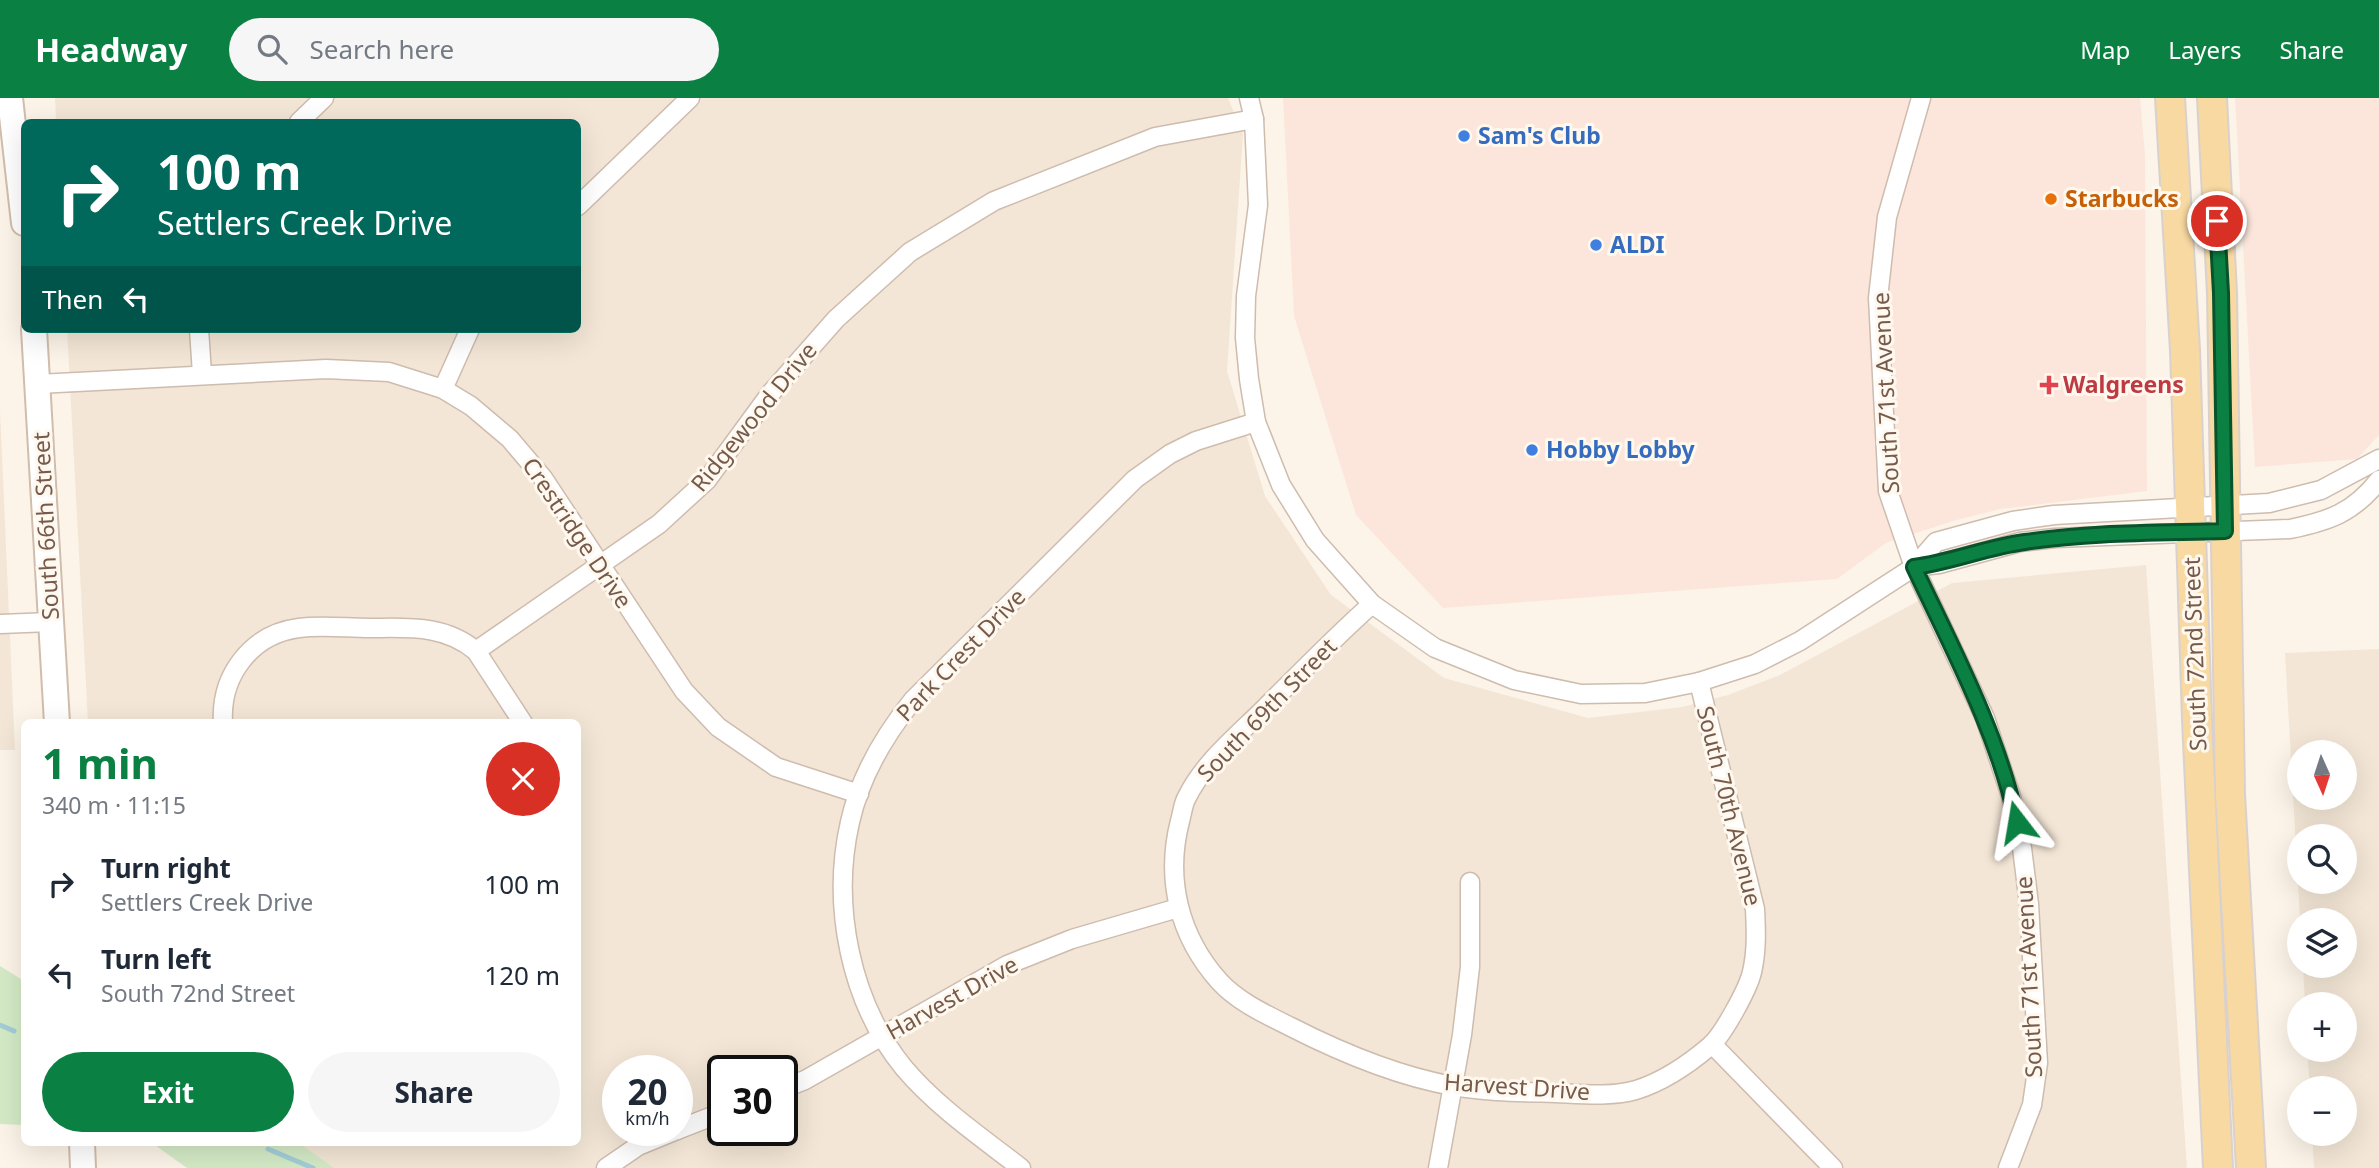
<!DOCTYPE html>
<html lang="en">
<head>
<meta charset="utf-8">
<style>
  body { margin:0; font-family:"Noto Sans",sans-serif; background:#f6f6f7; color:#1f2937; height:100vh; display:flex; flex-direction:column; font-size:26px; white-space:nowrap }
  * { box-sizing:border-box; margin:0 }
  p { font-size:23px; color:#747a83 }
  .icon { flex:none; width:38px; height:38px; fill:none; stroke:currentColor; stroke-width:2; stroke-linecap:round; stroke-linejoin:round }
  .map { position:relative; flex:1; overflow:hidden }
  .panel { position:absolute; left:21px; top:621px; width:560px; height:427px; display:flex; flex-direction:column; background:#fff; border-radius:10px; box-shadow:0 7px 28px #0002 }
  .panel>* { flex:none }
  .top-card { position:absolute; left:21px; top:21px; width:560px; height:214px; border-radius:10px; box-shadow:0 7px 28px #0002; background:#00695c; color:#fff; overflow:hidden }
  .needle { width:46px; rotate:177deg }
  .fabs { position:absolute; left:2287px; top:642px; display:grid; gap:14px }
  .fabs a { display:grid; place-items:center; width:70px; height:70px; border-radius:50%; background:#fff; box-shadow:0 7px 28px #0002; font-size:35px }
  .speed { position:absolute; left:602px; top:957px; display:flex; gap:14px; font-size:35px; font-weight:700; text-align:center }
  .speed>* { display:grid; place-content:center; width:91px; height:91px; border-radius:50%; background:#fff; box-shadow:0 7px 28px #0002; line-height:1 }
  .speed small { font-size:18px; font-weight:400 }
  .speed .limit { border:4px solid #111; border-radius:10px; background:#fff; color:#111 }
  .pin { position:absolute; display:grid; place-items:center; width:60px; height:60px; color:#fff; margin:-30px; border:4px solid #fff; border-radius:50%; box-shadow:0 2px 7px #0007 }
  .me { position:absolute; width:77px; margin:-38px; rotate:346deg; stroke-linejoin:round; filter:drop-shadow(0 0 5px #0008) }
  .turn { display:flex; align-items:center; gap:24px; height:147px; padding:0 21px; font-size:32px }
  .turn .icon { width:91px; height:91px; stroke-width:2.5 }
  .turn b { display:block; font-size:49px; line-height:60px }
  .then { display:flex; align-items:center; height:66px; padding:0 21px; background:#0003; gap:14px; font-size:26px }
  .round { display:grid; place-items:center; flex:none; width:74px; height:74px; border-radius:37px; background:#f6f6f7 }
  .overview { display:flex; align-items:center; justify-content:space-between; height:119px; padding:0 21px }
  h1 { font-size:42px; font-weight:700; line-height:52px; color:#0b8043 }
  .action { display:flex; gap:14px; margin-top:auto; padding:14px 21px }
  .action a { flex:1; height:80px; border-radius:42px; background:#0b8043; color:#fff; font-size:28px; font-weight:700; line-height:80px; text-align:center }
  .action a+a { background:#f6f6f7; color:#1f2937 }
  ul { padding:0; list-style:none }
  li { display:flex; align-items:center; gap:21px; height:91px; padding:0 21px }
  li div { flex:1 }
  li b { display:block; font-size:26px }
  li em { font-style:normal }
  header { display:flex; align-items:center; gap:42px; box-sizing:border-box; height:98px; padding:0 35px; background:#0b8043; color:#fff }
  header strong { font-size:33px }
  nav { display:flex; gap:38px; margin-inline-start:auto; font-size:24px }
  .search { width:490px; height:63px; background:#f6f6f7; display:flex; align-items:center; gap:18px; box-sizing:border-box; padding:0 24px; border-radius:38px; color:#747a83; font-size:26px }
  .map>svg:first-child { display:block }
  .residential { fill:#f3e6d6; fill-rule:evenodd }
  .commercial { fill:#fce6dc }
  .green { fill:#d4eac6 }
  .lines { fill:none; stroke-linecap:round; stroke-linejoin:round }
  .stream { stroke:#a3ced7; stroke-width:5 }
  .street-casing { stroke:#cebcae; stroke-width:21 }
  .secondary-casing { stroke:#d1bdab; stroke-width:28 }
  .primary-casing { stroke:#d9d1cd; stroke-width:32 }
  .street { stroke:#fff; stroke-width:18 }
  .secondary { stroke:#fff; stroke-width:24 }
  .primary { stroke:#f8d9a2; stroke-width:28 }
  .route-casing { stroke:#07532c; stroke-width:18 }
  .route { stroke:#0b8043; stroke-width:12 }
  .shop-dot { fill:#3f7fe0; stroke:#fff8ee; stroke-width:2.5 }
  .food-dot { fill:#e8710a; stroke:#fff8ee; stroke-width:2.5 }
  .health-dot { fill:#e0444e; stroke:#fff8ee; stroke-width:2.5 }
  .labels { text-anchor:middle; stroke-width:6; stroke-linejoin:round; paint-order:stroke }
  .shop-label { font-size:23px; font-weight:bold; fill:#366cbe; stroke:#fff8ee; text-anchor:start }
  .food-label { font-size:23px; font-weight:bold; fill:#c56008; stroke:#fff8ee; text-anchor:start }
  .health-label { font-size:23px; font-weight:bold; fill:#be3a42; stroke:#fff8ee; text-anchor:start }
  .street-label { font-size:23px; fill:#765b4c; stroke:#fff8ee }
</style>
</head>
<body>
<header>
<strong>Headway</strong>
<div class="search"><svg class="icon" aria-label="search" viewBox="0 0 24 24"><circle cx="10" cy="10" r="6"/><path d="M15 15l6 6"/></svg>Search here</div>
<nav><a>Map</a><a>Layers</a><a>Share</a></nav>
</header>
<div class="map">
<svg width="2379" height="1070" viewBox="0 0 2379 1070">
  <rect width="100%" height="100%" fill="#fcf4e8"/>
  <g class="residential">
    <path d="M 55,0 L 1228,0 L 1243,36 L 1227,273 L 1265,398 L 1331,497 L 1444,580 L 1588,620 L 1682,609 L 1728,597 L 1780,577 L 1952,485 L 2146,467 L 2187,1070 L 326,1070 L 277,1045 L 578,1045 L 578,625 L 88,625 L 67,231 L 578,231 L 578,24 L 56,24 ZM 618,973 L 677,973 L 677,1032 L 618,1032 ZM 723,973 L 782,973 L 782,1032 L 723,1032 Z"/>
    <polygon points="0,312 15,652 0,652"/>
    <path d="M 2379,551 L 2379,1070 L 2314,1070 L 2312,1036 L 2345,1036 L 2345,990 L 2310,990 L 2307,952 L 2345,952 L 2345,906 L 2305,906 L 2303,868 L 2345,868 L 2345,822 L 2300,822 L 2285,555 ZM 2300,654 L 2345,654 L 2345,700 L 2300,700 ZM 2300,738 L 2345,738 L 2345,784 L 2300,784 Z"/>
  </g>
  <g class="commercial">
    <polygon points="1283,0 2140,0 2145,56 2147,393 2001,411 1953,423 1886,445 1837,481 1443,510 1356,417 1294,218"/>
    <polygon points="2235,0 2379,0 2379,337 2357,361 2255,369"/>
  </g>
  <g class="green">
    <polygon points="0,868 24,883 24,1027 0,1026"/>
    <polygon points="152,1045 299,1045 334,1070 187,1070"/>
  </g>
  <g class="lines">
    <g class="stream">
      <polyline points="0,927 14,933"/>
      <polyline points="268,1051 313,1070"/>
    </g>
    <g class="street-casing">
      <g id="street">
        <polyline points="1249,0 1254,21 1258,107 1246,198 1245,240 1249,281 1256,324 1281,387 1315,442 1372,506 1435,550 1514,582 1581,596 1645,595 1699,584 1755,566 1800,543 1914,469 1936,444 2013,423 2054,417 2269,405 2321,392 2379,361"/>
        <polyline points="1921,0 1887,119 1878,200 1888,393 1914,469 1985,620 2011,698 2022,750 2029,806 2038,965 2032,1007 2008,1070"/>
        <polyline points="299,24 324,0"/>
        <polyline points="578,108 690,0"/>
        <polyline points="199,231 202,276"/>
        <polyline points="38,286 326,271 389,274 443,291 471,308 510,341 543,380 684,593 718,629 776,669 859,696"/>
        <polyline points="443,291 470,231"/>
        <path d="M 1914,469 L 1939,466 L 2020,444 L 2055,440 L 2290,431 C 2329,423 2353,415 2379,382"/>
        <path d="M 1372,506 C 1335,539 1300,575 1265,610 C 1237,638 1203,665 1186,701 C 1183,707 1182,716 1180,723 C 1165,781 1179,838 1219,883 C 1238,904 1267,917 1291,929 C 1342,955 1397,978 1453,988 C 1486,994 1522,994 1556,995 C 1580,996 1613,999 1636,992 C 1662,984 1690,965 1710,948 C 1723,937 1748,891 1752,874 C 1757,852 1756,832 1755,811 L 1699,584"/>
        <polyline points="0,526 51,524"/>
        <polyline points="476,553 523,625"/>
        <path d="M 223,625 C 220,578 251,536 299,530 C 321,527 346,530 369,530 C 407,530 444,526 476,553 L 659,426 L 707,382 L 770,296 L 836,221 L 910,154 L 994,103 L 1155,39 L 1254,21"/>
        <polyline points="1712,946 1833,1070"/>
        <polyline points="782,991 805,982 1007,867 1072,841 1178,810"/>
        <polyline points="677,1032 723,1014"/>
        <polyline points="606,1070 638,1048 677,1032"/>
        <path d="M 1021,1070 C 981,1039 937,1009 904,970 C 850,904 831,807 850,724 C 860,679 884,638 913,602 L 1135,381 L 1170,356 L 1196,343 L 1256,324"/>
        <polyline points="1438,1070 1462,937 1470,869 1470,784"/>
      </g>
    </g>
    <g class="secondary-casing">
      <g id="secondary">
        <polyline points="10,0 24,125"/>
        <polyline points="34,231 57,625"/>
        <polyline points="82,1045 83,1070"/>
      </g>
    </g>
    <g class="primary-casing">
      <g id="primary">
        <polyline points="2170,0 2185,252 2197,622 2218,1070"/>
        <polyline points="2212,0 2222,195 2230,696 2251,1070"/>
      </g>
    </g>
    <use href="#street" class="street"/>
    <use href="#secondary" class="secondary"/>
    <use href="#primary" class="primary"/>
  </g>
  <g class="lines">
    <g class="route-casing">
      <path id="route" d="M 2017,724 C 1997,633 1953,552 1914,469 C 1952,464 1987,449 2025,444 C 2091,434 2159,435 2225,433 L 2221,195 L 2217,123"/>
    </g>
    <use href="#route" class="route"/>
  </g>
  <g class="shop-dot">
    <circle cx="1464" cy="38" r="7"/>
    <circle cx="1596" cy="147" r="7"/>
    <circle cx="1532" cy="352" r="7"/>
  </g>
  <circle class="food-dot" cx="2051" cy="101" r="7"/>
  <path class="health-dot" d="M2045.5 276.5h7v7h7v7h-7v7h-7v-7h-7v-7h7z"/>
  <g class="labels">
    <g class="shop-label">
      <text x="1478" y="46">Sam's Club</text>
      <text x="1610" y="155">ALDI</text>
      <text x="1546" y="360">Hobby Lobby</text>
    </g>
    <g class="food-label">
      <text x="2065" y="109">Starbucks</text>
    </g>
    <g class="health-label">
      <text x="2063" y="295">Walgreens</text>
    </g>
    <g class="street-label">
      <text transform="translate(1886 295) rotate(-93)" y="8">South 71st Avenue</text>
      <text transform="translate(754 319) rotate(-51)" y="8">Ridgewood Drive</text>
      <text transform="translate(46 428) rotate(-93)" y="8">South 66th Street</text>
      <text transform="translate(577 435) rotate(56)" y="8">Crestridge Drive</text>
      <text transform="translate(2195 556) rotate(-92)" y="8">South 72nd Street</text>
      <text transform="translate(961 557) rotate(-46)" y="8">Park Crest Drive</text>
      <text transform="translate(1267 612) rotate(-46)" y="8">South 69th Street</text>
      <text transform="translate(1729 708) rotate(76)" y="8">South 70th Avenue</text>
      <text transform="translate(2029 879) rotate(-93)" y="8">South 71st Avenue</text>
      <text transform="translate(952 900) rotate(-29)" y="8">Harvest Drive</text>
      <text transform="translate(1517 989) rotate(4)" y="8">Harvest Drive</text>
    </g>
  </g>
</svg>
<div class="fabs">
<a><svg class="needle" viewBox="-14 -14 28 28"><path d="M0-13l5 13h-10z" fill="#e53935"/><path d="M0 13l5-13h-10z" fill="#747a83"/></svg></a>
<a><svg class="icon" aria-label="search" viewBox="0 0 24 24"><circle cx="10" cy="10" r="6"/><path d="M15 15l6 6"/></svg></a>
<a><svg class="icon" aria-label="layers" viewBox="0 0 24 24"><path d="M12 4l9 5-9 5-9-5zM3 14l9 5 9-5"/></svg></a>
<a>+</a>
<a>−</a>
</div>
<div class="speed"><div>20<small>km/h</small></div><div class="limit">30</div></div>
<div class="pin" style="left:2217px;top:123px;background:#d93025"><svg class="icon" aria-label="arrive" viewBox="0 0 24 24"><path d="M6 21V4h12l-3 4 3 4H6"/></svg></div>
<svg class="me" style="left:2017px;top:724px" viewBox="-20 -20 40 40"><path d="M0-17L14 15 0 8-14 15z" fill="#0b8043" stroke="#fff" stroke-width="4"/></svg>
<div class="top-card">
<div class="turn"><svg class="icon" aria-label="right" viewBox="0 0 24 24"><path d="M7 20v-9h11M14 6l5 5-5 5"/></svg><div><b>100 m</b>Settlers Creek Drive</div></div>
<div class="then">Then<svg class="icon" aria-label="left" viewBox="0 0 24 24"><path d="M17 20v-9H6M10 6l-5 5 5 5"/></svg></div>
</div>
<section class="panel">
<div class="overview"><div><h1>1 min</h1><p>340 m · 11:15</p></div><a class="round" style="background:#d93025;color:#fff"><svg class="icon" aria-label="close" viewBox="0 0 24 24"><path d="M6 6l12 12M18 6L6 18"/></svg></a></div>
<ul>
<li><svg class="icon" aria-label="right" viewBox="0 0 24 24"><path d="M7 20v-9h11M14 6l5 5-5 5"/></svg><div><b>Turn right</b><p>Settlers Creek Drive</p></div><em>100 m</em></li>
<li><svg class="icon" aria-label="left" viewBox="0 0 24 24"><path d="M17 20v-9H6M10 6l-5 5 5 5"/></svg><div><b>Turn left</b><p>South 72nd Street</p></div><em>120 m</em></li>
</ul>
<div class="action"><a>Exit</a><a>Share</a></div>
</section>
</div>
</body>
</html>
